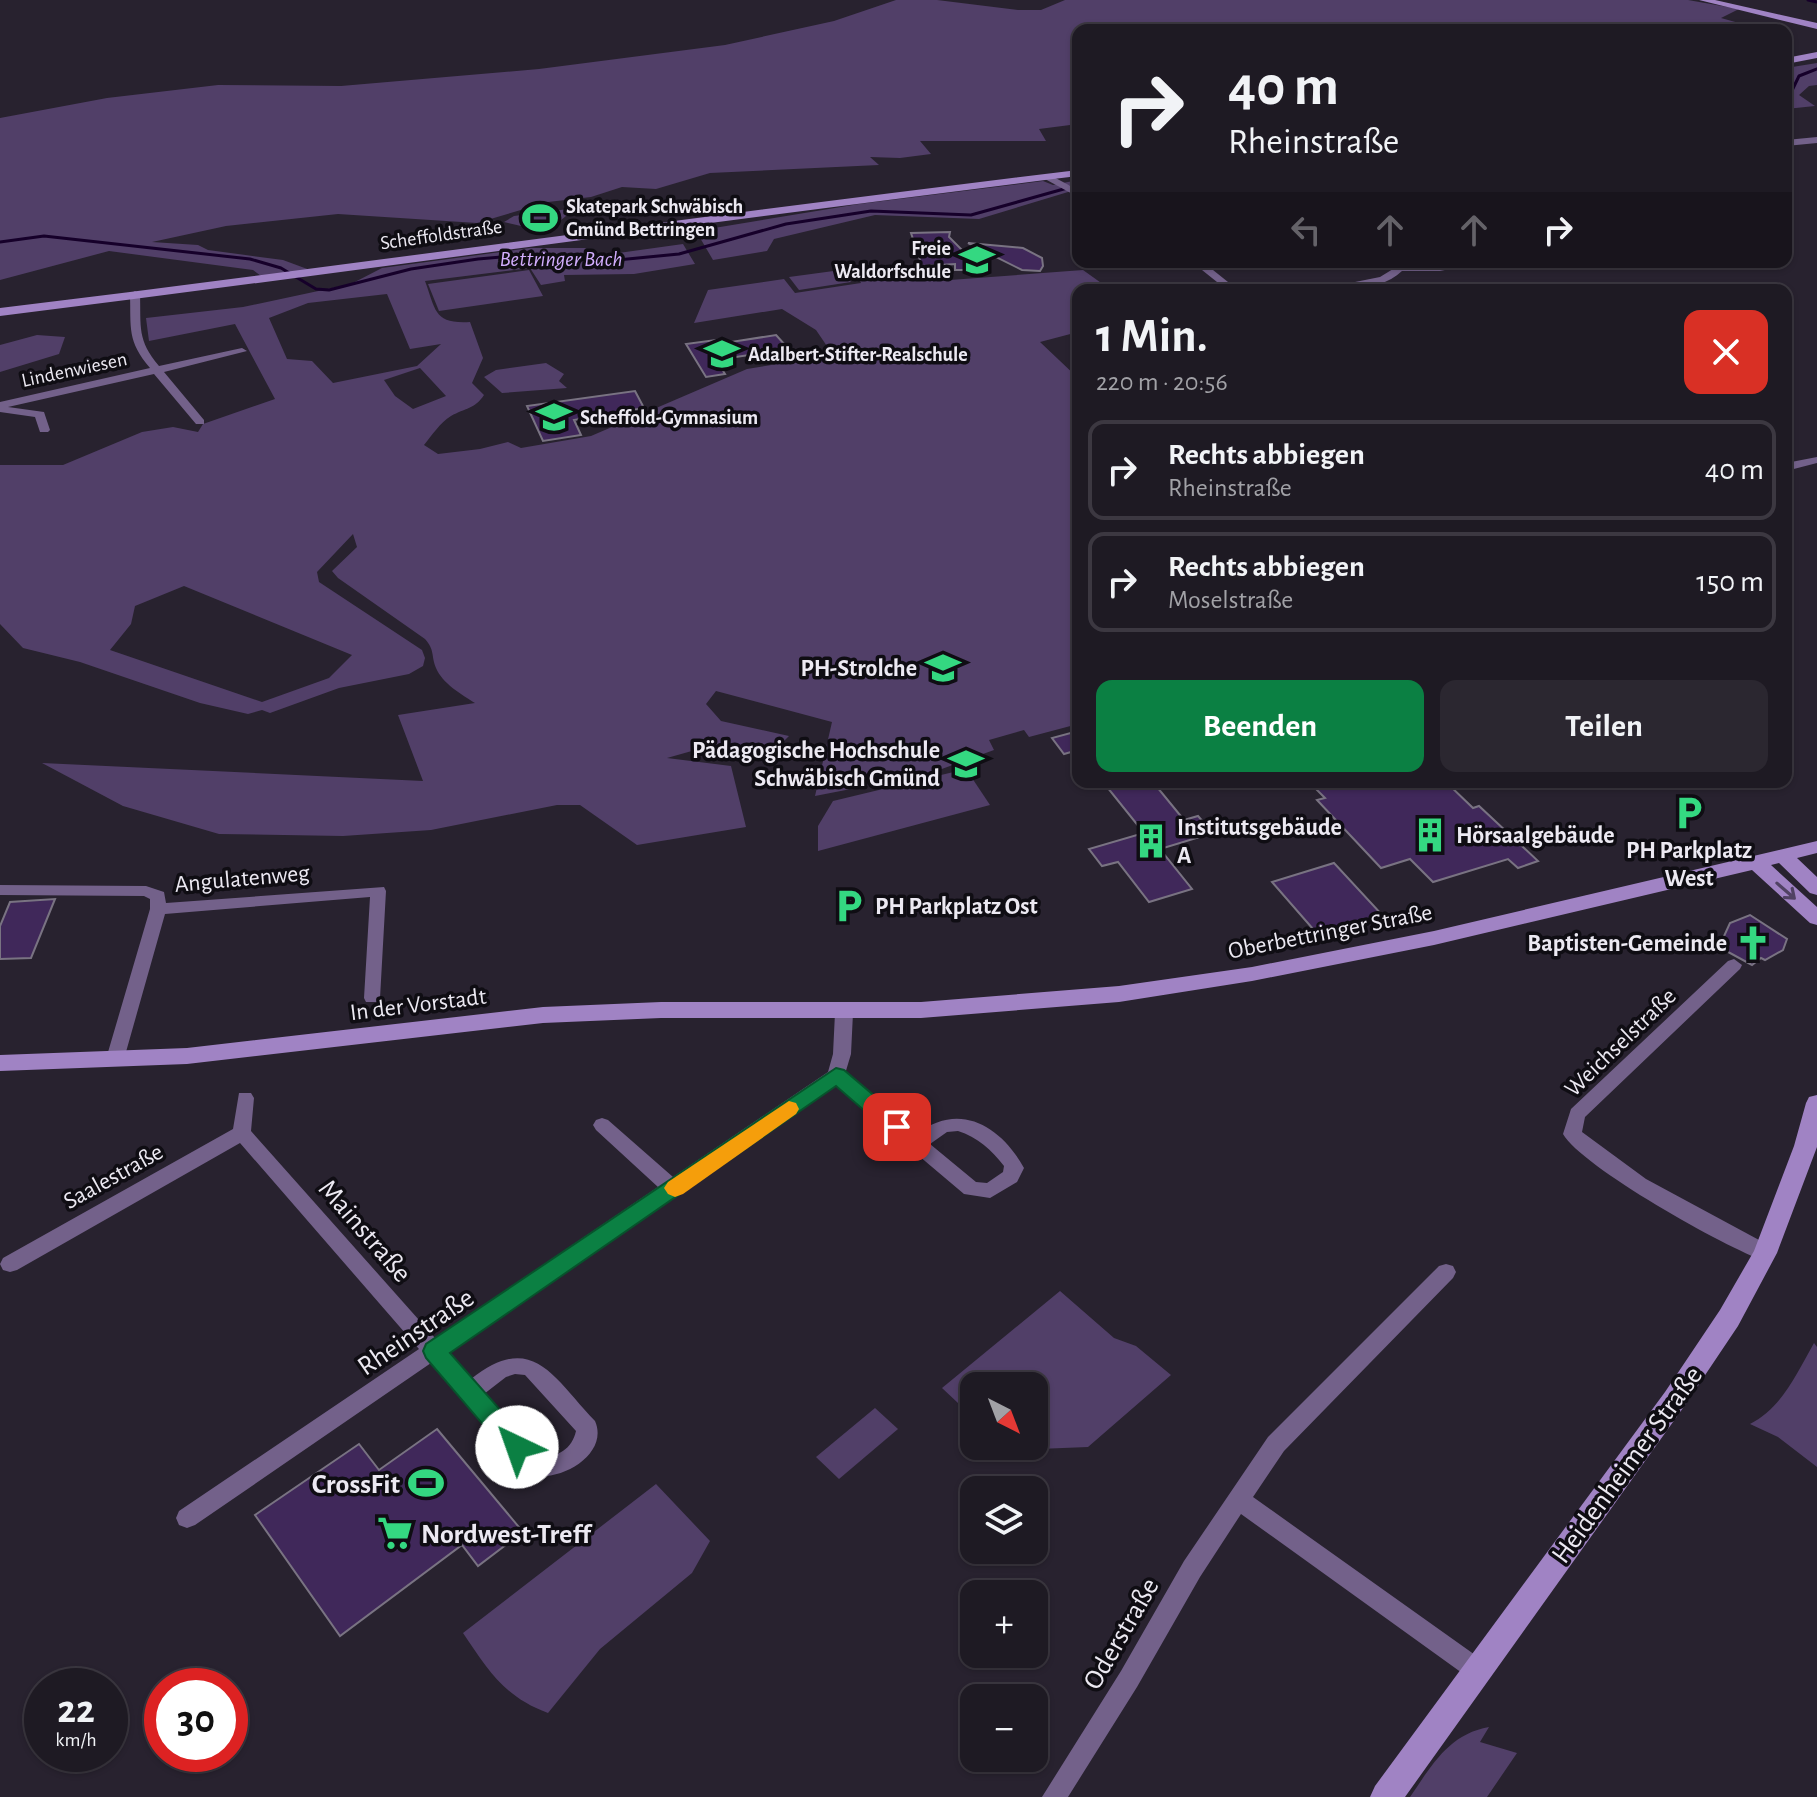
<!DOCTYPE html>
<html lang="de">
<head>
<meta charset="utf-8">
<style>
  body { margin:0; font-family:"Alegreya Sans",sans-serif; background:#2b2730; color:#f1f3f6; height:100vh; display:flex; flex-direction:column; font-size:30px; white-space:nowrap }
  * { box-sizing:border-box; margin:0 }
  p { font-size:26px; color:#a1a1a6 }
  .icon { flex:none; width:44px; height:44px; fill:none; stroke:currentColor; stroke-width:2; stroke-linecap:round; stroke-linejoin:round }
  .map { position:relative; flex:1; overflow:hidden }
  .drawer { position:absolute; left:1072px; top:284px; width:720px; height:504px; display:flex; flex-direction:column; background:#1e1a23; border-radius:16px; box-shadow:0 2px 6px #0004,0 0 0 2px #3c3841 }
  .drawer>* { flex:none }
  .guide { position:absolute; left:1072px; top:24px; width:720px; height:244px; border-radius:16px; box-shadow:0 2px 6px #0004,0 0 0 2px #3c3841; background:#1e1a23; color:#f1f3f6; overflow:hidden }
  .needle { width:52px; rotate:138deg }
  .tools { position:absolute; left:960px; top:1372px; display:grid; gap:16px }
  .tools a { display:grid; place-items:center; width:88px; height:88px; border-radius:16px; background:#1e1a23; box-shadow:0 2px 6px #0004,0 0 0 2px #3c3841; font-size:40px }
  .speed { position:absolute; left:24px; top:1668px; display:flex; gap:16px; font-size:40px; font-weight:700; text-align:center }
  .speed>* { display:grid; place-content:center; width:104px; height:104px; border-radius:50%; background:#1e1a23; box-shadow:0 2px 6px #0004,0 0 0 2px #3c3841; line-height:1 }
  .speed small { font-size:20px; font-weight:400 }
  .speed .limit { border:12px solid #d22; background:#fff; color:#111 }
  .pin { position:absolute; display:grid; place-items:center; width:68px; height:68px; color:#fff; margin:-34px; border-radius:16px; box-shadow:0 4px 12px #0006 }
  .me { position:absolute; width:88px; margin:-44px; rotate:318deg; stroke-linejoin:round; filter:drop-shadow(0 0 6px #0008) }
  .turn { display:flex; align-items:center; gap:28px; height:168px; padding:0 24px; font-size:36px }
  .turn .icon { width:104px; height:104px; stroke-width:2.5 }
  .turn b { display:block; font-size:56px; line-height:68px }
  .lanes { display:flex; align-items:center; height:76px; padding:0 24px; background:#0003; justify-content:center; gap:40px; direction:ltr }
  .lanes .off { opacity:.35 }
  .round { display:grid; place-items:center; flex:none; width:84px; height:84px; border-radius:16px; background:#2b2730 }
  .headline { display:flex; align-items:center; justify-content:space-between; height:136px; padding:0 24px }
  h1 { font-size:48px; font-weight:700; line-height:60px }
  .cta { display:flex; gap:16px; margin-top:auto; padding:16px 24px }
  .cta a { flex:1; height:92px; border-radius:16px; background:#0b8043; color:#fff; font-size:32px; font-weight:700; line-height:92px; text-align:center }
  .cta a+a { background:#2b2730; color:#f1f3f6 }
  ul { padding:0; list-style:none }
  li { display:flex; align-items:center; gap:24px; height:100px; margin:0 16px 12px; padding:0 8px; border:4px solid #3c3841; border-radius:16px }
  li div { flex:1 }
  li b { display:block; font-size:30px }
  li em { font-style:normal }
  .map>svg:first-child { display:block }
  .green { fill:#513f68; fill-rule:evenodd }
  .lines { fill:none; stroke-linecap:round; stroke-linejoin:round }
  .stream { stroke:#16002a; stroke-width:3 }
  .building { fill:#40285a; stroke:#797382; stroke-width:2 }
  .street { fill:#73618a; fill-rule:evenodd }
  .secondary { fill:#a083c4; fill-rule:evenodd }
  .oneway { stroke:#504263 }
  .route { fill:#0b8043; stroke:#07532c; stroke-width:2 }
  .slow { fill:#f59e0b }
  .labels { text-anchor:middle; stroke-width:7; stroke-linejoin:round; paint-order:stroke }
  .far-poi-label { font-size:20px; font-weight:bold; fill:#ece9f2; stroke:#0f0d13; text-anchor:start }
  .far-street-label { font-size:20px; fill:#ece9f2; stroke:#0f0d13 }
  .far-water-label { font-size:22px; font-style:italic; fill:#d1adfd; stroke:#0f0d13 }
  .poi-label { font-size:24px; font-weight:bold; fill:#ece9f2; stroke:#0f0d13; text-anchor:end }
  .street-label { font-size:24px; fill:#ece9f2; stroke:#0f0d13 }
  .near-street-label { font-size:28px; fill:#ece9f2; stroke:#0f0d13 }
  .near-poi-label { font-size:28px; font-weight:bold; fill:#ece9f2; stroke:#0f0d13; text-anchor:end }
</style>
</head>
<body>
<div class="map">
<svg width="1817" height="1797" viewBox="0 0 1817 1797">
  <rect width="100%" height="100%" fill="#28222f"/>
  <g class="green">
    <polygon points="896,0 937,0 1018,10 1041,10 1065,0 1688,0 1739,9 1721,18 1764,30 1078,30 1078,124 1039,129 1046,141 920,141 931,154 900,158 870,157 879,165 710,173 656,189 622,187 591,197 548,202 477,223 338,214 226,226 152,242 198,245 208,250 283,260 310,270 261,276 253,270 109,251 0,280 0,118 107,98 218,85 341,86 539,69 725,45 834,21"/>
    <polygon points="1817,63 1817,85 1809,86 1799,95 1815,106 1786,109 1786,68"/>
    <polygon points="1078,180 1078,189 979,219 875,215 774,239 767,251 713,260 696,231 859,204 1043,181 1053,185"/>
    <polygon points="576,208 561,220 521,226 504,222 514,216"/>
    <path d="M 683,244 L 695,264 L 634,274 L 564,275 L 565,281 L 541,285 L 530,268 L 425,281 C 436,311 434,324 470,322 L 483,358 L 472,383 L 484,395 C 475,409 465,408 451,416 C 440,423 432,435 424,445 L 438,454 L 480,449 L 508,442 L 521,448 L 591,436 L 747,369 L 833,355 L 816,330 L 782,309 L 694,323 L 708,290 L 784,279 L 795,293 L 861,283 L 858,276 L 950,280 L 1083,270 L 1111,290 L 1078,290 L 1078,332 L 1040,342 L 1078,378 L 1078,691 L 1074,693 L 1078,697 L 1078,724 L 1029,737 L 1024,730 L 989,740 L 994,750 L 928,774 L 815,796 L 832,722 L 716,691 L 706,704 L 721,721 L 789,736 L 773,752 L 713,745 L 667,758 L 731,766 L 746,827 L 637,845 L 580,805 L 557,805 L 431,830 L 343,836 L 219,834 L 123,806 L 42,763 L 423,781 L 398,715 L 475,703 C 462,695 442,683 436,668 C 431,656 435,650 425,639 L 338,578 L 332,571 L 357,547 L 353,534 L 317,572 L 319,582 L 422,650 L 425,658 L 423,666 L 409,674 L 339,688 L 270,713 L 262,710 L 248,714 L 200,703 L 80,662 L 23,648 L 0,624 L 0,465 L 63,465 L 142,432 L 173,427 L 198,432 L 203,424 L 275,399 L 235,324 L 149,341 L 146,318 L 243,307 L 351,284 L 382,268 L 530,248 L 585,248 L 597,256 ZM 387,294 L 410,349 L 441,344 L 417,366 L 333,383 L 312,361 L 287,359 L 269,318 L 308,303 ZM 420,368 L 446,396 L 413,409 L 395,396 L 384,380 ZM 184,586 L 352,655 L 329,678 L 262,702 L 110,650 L 131,624 L 135,606 Z"/>
    <polygon points="529,270 543,296 439,311 428,284"/>
    <polygon points="841,270 851,282 799,290 789,277"/>
    <polygon points="37,335 65,337 59,354 0,372 0,345"/>
    <polygon points="546,363 564,374 559,381 567,388 502,393 484,377 496,370"/>
    <polygon points="966,769 990,805 818,851 818,826 833,801"/>
    <polygon points="1060,1291 1114,1338 1136,1346 1171,1375 1088,1447 1038,1449 1009,1446 1034,1446 1034,1386 974,1386 974,1418 942,1388"/>
    <path d="M 1814,1343 L 1817,1347 L 1817,1467 L 1778,1437 L 1750,1424 C 1782,1408 1797,1373 1814,1343 Z"/>
    <polygon points="875,1408 898,1429 839,1479 816,1457"/>
    <path d="M 656,1484 L 710,1541 L 692,1573 L 600,1649 L 548,1713 C 504,1697 488,1670 463,1633 Z"/>
    <path d="M 1489,1727 L 1480,1742 L 1517,1753 L 1487,1797 L 1410,1797 C 1432,1765 1449,1734 1489,1727 Z"/>
  </g>
  <g class="lines">
    <g class="stream">
      <polyline points="1808,0 1817,2"/>
      <polyline points="1786,103 1799,76 1817,69"/>
      <polyline points="0,242 44,236 250,259 281,268 316,289 329,290 411,269 478,259 525,255 607,261 679,254 786,224 871,211 971,215 1078,185"/>
    </g>
  </g>
  <g class="building">
    <polygon points="950,232 949,237 982,270 955,270 955,264 922,266 911,233"/>
    <polygon points="968,243 1023,248 1042,258 1043,266 1040,271 1022,270"/>
    <polygon points="776,335 796,357 776,361 769,352 716,360 725,374 706,377 686,344 723,339 725,343"/>
    <polygon points="635,391 644,408 574,420 581,435 543,441 527,406"/>
    <polygon points="1078,731 1078,750 1064,754 1052,738"/>
    <polygon points="1103,782 1153,782 1184,820 1198,816 1213,833 1160,849 1192,889 1149,902 1118,862 1102,866 1089,849 1144,833"/>
    <polygon points="1326,782 1446,782 1473,808 1479,806 1538,861 1518,868 1508,859 1433,882 1410,859 1381,868 1317,800 1325,798 1313,786"/>
    <polygon points="1334,863 1384,917 1320,937 1272,882"/>
    <polygon points="55,899 31,958 0,959 0,926 10,902"/>
    <polygon points="1750,915 1787,939 1783,950 1765,960 1761,958 1752,965 1719,947 1730,923"/>
    <polygon points="437,1429 523,1532 478,1566 462,1545 340,1636 255,1515 359,1444 379,1470"/>
  </g>
  <g class="lines">
    <g class="street">
      <polygon points="1817,137 1817,143 1786,146 1786,140"/>
      <polygon points="1048,174 1078,190 1078,197 1045,179 1044,177"/>
      <polygon points="1192,262 1203,262 1233,286 1230,290 1219,290 1222,286"/>
      <path d="M 1371,262 L 1428,266 L 1484,262 L 1440,271 L 1402,271 C 1388,285 1364,289 1345,288 L 1345,284 L 1380,277 L 1393,269 Z"/>
      <path d="M 135,291 L 140,294 C 141,327 137,340 159,366 L 242,348 L 247,351 L 164,372 L 204,420 L 204,424 L 196,424 L 154,374 L 8,407 L 44,412 L 50,430 L 48,432 L 40,432 L 35,417 L 0,412 L 0,402 L 150,368 C 127,341 131,328 130,294 Z"/>
      <polygon points="1817,457 1817,463 1786,471 1786,463"/>
      <polygon points="0,885 146,886 164,892 166,903 384,887 386,891 380,998 378,1002 366,1002 364,998 370,897 165,914 124,1059 121,1064 109,1064 106,1059 150,909 150,899 144,896 0,895"/>
      <path d="M 1734,959 L 1742,965 L 1740,969 L 1585,1117 L 1582,1132 L 1646,1179 L 1772,1247 L 1775,1253 L 1772,1259 L 1765,1261 C 1726,1248 1582,1167 1563,1134 L 1571,1109 L 1728,961 Z"/>
      <path d="M 844,1007 L 850,1009 L 853,1013 L 851,1054 L 845,1074 L 917,1134 C 959,1101 1001,1126 1024,1168 L 1017,1182 L 990,1198 L 964,1194 L 835,1085 L 447,1352 L 471,1379 C 533,1330 553,1377 595,1421 C 610,1455 557,1485 527,1474 L 431,1363 L 195,1525 L 187,1528 L 179,1525 L 176,1518 L 179,1511 L 419,1349 L 240,1143 L 17,1270 L 10,1272 L 3,1270 L 0,1264 L 3,1258 L 233,1129 L 239,1093 L 251,1093 L 254,1098 L 251,1131 L 435,1338 L 658,1187 L 596,1130 L 593,1125 L 596,1120 L 602,1118 L 608,1120 L 673,1177 L 828,1072 L 833,1054 L 835,1013 L 838,1009 ZM 958,1131 C 977,1137 992,1150 1004,1166 L 1003,1172 L 987,1183 L 976,1182 L 930,1144 L 947,1132 ZM 515,1374 L 525,1375 L 576,1431 C 572,1449 558,1457 540,1457 L 484,1394 L 506,1377 Z"/>
      <polygon points="1446,1264 1453,1266 1456,1272 1453,1278 1284,1451 1253,1497 1485,1662 1489,1670 1485,1678 1477,1682 1469,1678 1241,1514 1200,1577 1137,1687 1068,1797 1042,1797 1121,1671 1184,1561 1268,1437 1439,1266"/>
    </g>
    <g class="secondary">
      <polygon points="1699,0 1715,0 1817,23 1817,29"/>
      <polygon points="1817,52 1817,58 1786,64 1786,58"/>
      <path d="M 1078,170 L 1078,176 C 718,220 360,271 0,316 L 0,308 C 360,264 718,213 1078,170 Z"/>
      <polygon points="1817,841 1817,853 1797,858 1817,877 1817,895 1810,893 1779,863 1771,865 1817,907 1817,925 1810,923 1752,870 1434,945 1252,981 1119,1002 921,1018 661,1018 543,1023 187,1064 0,1071 0,1055 187,1048 543,1007 661,1002 921,1002 1119,986 1252,967 1434,931"/>
      <polygon points="1817,1095 1817,1147 1777,1253 1738,1326 1683,1408 1405,1797 1370,1797 1375,1786 1665,1392 1720,1310 1754,1251 1794,1146 1806,1103 1809,1097"/>
    </g>
  </g>
  <defs><path id="oneway-shaft" d="M-6 0H5M1.5-3L5.5 0L1.5 3" fill="none" stroke-width="1.6" stroke-linecap="round" stroke-linejoin="round" transform="scale(2)"/></defs>
  <use class="oneway" href="#oneway-shaft" transform="translate(1786 891) rotate(41)"/>
  <polygon class="route" points="836,1068 844,1070 904,1121 907,1127 904,1132 889,1132 836,1086 450,1353 526,1439 530,1447 526,1455 517,1458 509,1455 426,1358 423,1351 426,1344"/>
  <polygon class="slow" points="789,1101 796,1103 799,1109 796,1114 683,1194 675,1197 668,1194 664,1188 668,1182"/>
  <defs>
    <g id="stadium-bare" transform="scale(2.76)"><path d="M0-5a6.5 5 0 1 0 0 10a6.5 5 0 1 0 0-10ZM-3.5-1.8h7v3.6h-7Z" fill="#34d881" stroke="#0f0d13" stroke-width="2.5" paint-order="stroke"/></g>
    <g id="school-bare" transform="scale(2.76)"><path d="M0-5L7-2L0 1L-7-2ZM-4 1L0 2.5L4 1V4Q0 6-4 4Z" fill="#34d881" stroke="#0f0d13" stroke-width="2.5" paint-order="stroke"/></g>
    <g id="university-bare" transform="scale(2.76)"><path d="M0-5L7-2L0 1L-7-2ZM-4 1L0 2.5L4 1V4Q0 6-4 4Z" fill="#34d881" stroke="#0f0d13" stroke-width="2.5" paint-order="stroke"/></g>
    <g id="parking-bare" transform="scale(2.76)"><path d="M-3.5-5.5H1a3.5 3.5 0 0 1 0 7H-1V5.5H-3.5ZM-1-3.4V-.6H.8a1.4 1.4 0 0 0 0-2.8Z" fill="#34d881" stroke="#0f0d13" stroke-width="2.5" paint-order="stroke"/></g>
    <g id="building-bare" transform="scale(2.76)"><path d="M-4-6H4V6H1V3H-1V6H-4ZM-2.5-4.3h1.7v1.8h-1.7ZM.8-4.3h1.7v1.8H.8ZM-2.5-1h1.7V.8h-1.7ZM.8-1h1.7V.8H.8Z" fill="#34d881" stroke="#0f0d13" stroke-width="2.5" paint-order="stroke"/></g>
    <g id="church-bare" transform="scale(2.76)"><path d="M-1.2-6h2.4v3.5h3.3v2.4h-3.3V6h-2.4V-.1h-3.3v-2.4h3.3Z" fill="#34d881" stroke="#0f0d13" stroke-width="2.5" paint-order="stroke"/></g>
    <g id="supermarket-bare" transform="scale(2.76)"><path d="M-6-5.5h2.5l.6 2H6L4.5 2H-2.5L-4.4-4H-6ZM-1.5 3.2a1.3 1.3 0 1 0 .1 0ZM3 3.2a1.3 1.3 0 1 0 .1 0Z" fill="#34d881" stroke="#0f0d13" stroke-width="2.5" paint-order="stroke"/></g>
  </defs>
  <g fill-rule="evenodd">
    <use href="#stadium-bare" x="540" y="218"/>
    <use href="#school-bare" x="977" y="260"/>
    <use href="#school-bare" x="722" y="354"/>
    <use href="#school-bare" x="554" y="417"/>
    <use href="#school-bare" x="943" y="668"/>
    <use href="#university-bare" x="966" y="764"/>
    <use href="#parking-bare" x="1689" y="813"/>
    <use href="#building-bare" x="1430" y="835"/>
    <use href="#building-bare" x="1151" y="841"/>
    <use href="#parking-bare" x="849" y="906"/>
    <use href="#church-bare" x="1753" y="943"/>
    <use href="#stadium-bare" x="426" y="1483"/>
    <use href="#supermarket-bare" x="395" y="1533"/>
  </g>
  <g class="labels">
    <g class="far-poi-label">
      <text x="566" y="213">Skatepark Schwäbisch<tspan x="566" dy="23">Gmünd Bettringen</tspan></text>
      <text x="951" y="255" text-anchor="end">Freie<tspan x="951" dy="23">Waldorfschule</tspan></text>
      <text x="748" y="361">Adalbert-Stifter-Realschule</text>
      <text x="580" y="424">Scheffold-Gymnasium</text>
    </g>
    <g class="far-street-label">
      <text transform="translate(441 234) rotate(-8)" y="7">Scheffoldstraße</text>
      <text transform="translate(74 369) rotate(-12)" y="7">Lindenwiesen</text>
    </g>
    <g class="far-water-label">
      <text x="561" y="266">Bettringer Bach</text>
    </g>
    <g class="poi-label">
      <text x="917" y="676">PH-Strolche</text>
      <text x="940" y="758">Pädagogische Hochschule<tspan x="940" dy="28">Schwäbisch Gmünd</tspan></text>
      <text x="1177" y="835" text-anchor="start">Institutsgebäude<tspan x="1177" dy="28">A</tspan></text>
      <text x="1456" y="843" text-anchor="start">Hörsaalgebäude</text>
      <text x="1689" y="858" text-anchor="middle">PH Parkplatz<tspan x="1689" dy="28">West</tspan></text>
      <text x="875" y="914" text-anchor="start">PH Parkplatz Ost</text>
      <text x="1727" y="951">Baptisten-Gemeinde</text>
    </g>
    <g class="street-label">
      <text transform="translate(242 878) rotate(-5)" y="8">Angulatenweg</text>
      <text transform="translate(1330 931) rotate(-11)" y="8">Oberbettringer Straße</text>
      <text transform="translate(418 1004) rotate(-7)" y="8">In der Vorstadt</text>
      <text transform="translate(1620 1042) rotate(-44)" y="8">Weichselstraße</text>
      <text transform="translate(113 1176) rotate(-29)" y="8">Saalestraße</text>
    </g>
    <g class="near-street-label">
      <text transform="translate(366 1230) rotate(49)" y="10">Mainstraße</text>
      <text transform="translate(415 1331) rotate(-34)" y="10">Rheinstraße</text>
      <text transform="translate(1626 1464) rotate(-54)" y="10">Heidenheimer Straße</text>
      <text transform="translate(1120 1633) rotate(-60)" y="10">Oderstraße</text>
    </g>
    <g class="near-poi-label">
      <text x="400" y="1493">CrossFit</text>
      <text x="421" y="1543" text-anchor="start">Nordwest-Treff</text>
    </g>
  </g>
</svg>
<div class="tools">
<a><svg class="needle" viewBox="-14 -14 28 28"><path d="M0-13l5 13h-10z" fill="#e53935"/><path d="M0 13l5-13h-10z" fill="#a1a1a6"/></svg></a>
<a><svg class="icon" aria-label="layers" viewBox="0 0 24 24"><path d="M12 4l9 5-9 5-9-5zM3 14l9 5 9-5"/></svg></a>
<a>+</a>
<a>−</a>
</div>
<div class="speed"><div>22<small>km/h</small></div><div class="limit">30</div></div>
<div class="pin" style="left:897px;top:1127px;background:#d93025"><svg class="icon" aria-label="arrive" viewBox="0 0 24 24"><path d="M6 21V4h12l-3 4 3 4H6"/></svg></div>
<svg class="me" style="left:517px;top:1447px" viewBox="-20 -20 40 40"><circle r="19" fill="#fff"/><path d="M0-13L10 11 0 6-10 11z" fill="#0b8043"/></svg>
<div class="guide">
<div class="turn"><svg class="icon" aria-label="right" viewBox="0 0 24 24"><path d="M7 20v-9h11M14 6l5 5-5 5"/></svg><div><b>40 m</b>Rheinstraße</div></div>
<div class="lanes"><svg class="icon off" aria-label="left" viewBox="0 0 24 24"><path d="M17 20v-9H6M10 6l-5 5 5 5"/></svg><svg class="icon off" aria-label="ahead" viewBox="0 0 24 24"><path d="M12 20V5M6 11l6-6 6 6"/></svg><svg class="icon off" aria-label="ahead" viewBox="0 0 24 24"><path d="M12 20V5M6 11l6-6 6 6"/></svg><svg class="icon" aria-label="right" viewBox="0 0 24 24"><path d="M7 20v-9h11M14 6l5 5-5 5"/></svg></div>
</div>
<section class="drawer">
<div class="headline"><div><h1>1 Min.</h1><p>220 m · 20:56</p></div><a class="round" style="background:#d93025;color:#fff"><svg class="icon" aria-label="close" viewBox="0 0 24 24"><path d="M6 6l12 12M18 6L6 18"/></svg></a></div>
<ul>
<li><svg class="icon" aria-label="right" viewBox="0 0 24 24"><path d="M7 20v-9h11M14 6l5 5-5 5"/></svg><div><b>Rechts abbiegen</b><p>Rheinstraße</p></div><em>40 m</em></li>
<li><svg class="icon" aria-label="right" viewBox="0 0 24 24"><path d="M7 20v-9h11M14 6l5 5-5 5"/></svg><div><b>Rechts abbiegen</b><p>Moselstraße</p></div><em>150 m</em></li>
</ul>
<div class="cta"><a>Beenden</a><a>Teilen</a></div>
</section>
</div>
</body>
</html>
